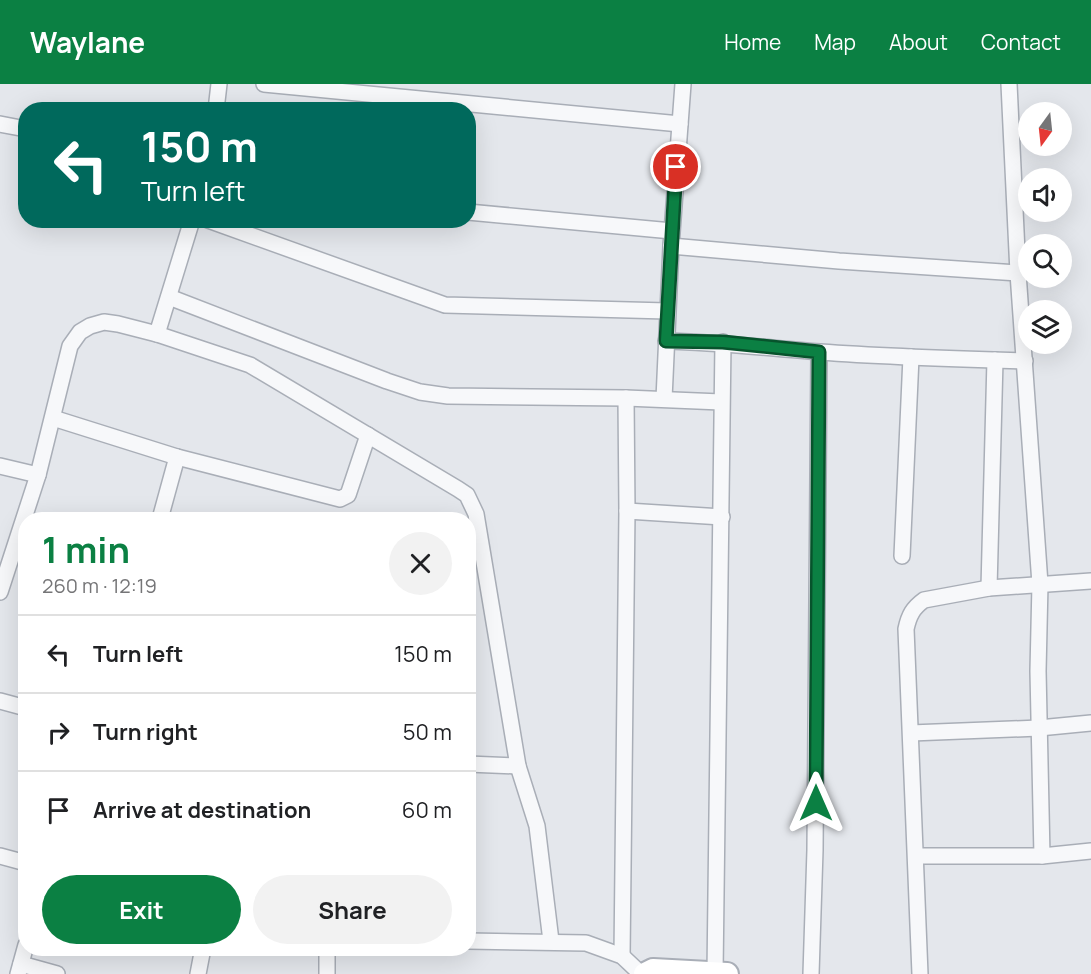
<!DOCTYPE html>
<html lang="en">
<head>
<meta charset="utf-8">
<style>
  body { margin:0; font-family:Manrope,sans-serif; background:#f2f2f2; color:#202124; height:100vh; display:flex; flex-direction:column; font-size:22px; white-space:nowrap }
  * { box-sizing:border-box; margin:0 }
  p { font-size:20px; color:#757577 }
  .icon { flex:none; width:33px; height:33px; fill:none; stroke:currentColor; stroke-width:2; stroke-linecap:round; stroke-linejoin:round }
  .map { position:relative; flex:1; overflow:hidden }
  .drawer { position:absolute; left:18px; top:428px; width:458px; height:444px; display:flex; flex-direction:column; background:#fff; border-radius:24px; box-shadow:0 6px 24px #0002 }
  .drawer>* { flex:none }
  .hud { position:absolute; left:18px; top:18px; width:458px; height:126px; border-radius:24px; box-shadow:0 6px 24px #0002; background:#00695c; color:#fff; overflow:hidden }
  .needle { width:39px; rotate:195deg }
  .tools { position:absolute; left:1018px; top:18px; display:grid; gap:12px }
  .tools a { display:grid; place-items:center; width:54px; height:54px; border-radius:50%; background:#fff; box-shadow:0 6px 24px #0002; font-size:30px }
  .pin { position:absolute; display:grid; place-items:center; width:51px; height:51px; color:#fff; margin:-26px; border:3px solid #fff; border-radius:50%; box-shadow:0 2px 6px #0007 }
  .me { position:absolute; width:66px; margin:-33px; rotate:0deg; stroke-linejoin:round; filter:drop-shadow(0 0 4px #0008) }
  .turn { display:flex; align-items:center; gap:21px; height:126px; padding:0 24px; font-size:27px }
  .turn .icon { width:78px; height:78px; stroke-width:2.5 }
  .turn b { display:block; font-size:42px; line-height:51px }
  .round { display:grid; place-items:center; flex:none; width:63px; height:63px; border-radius:32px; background:#f2f2f2 }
  .headline { display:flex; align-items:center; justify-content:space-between; height:102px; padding:0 24px }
  h1 { font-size:36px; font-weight:700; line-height:45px; color:#0b8043 }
  .button { display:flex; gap:12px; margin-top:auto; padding:12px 24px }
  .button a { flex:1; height:69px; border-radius:36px; background:#0b8043; color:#fff; font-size:24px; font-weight:700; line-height:69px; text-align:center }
  .button a+a { background:#f2f2f2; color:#202124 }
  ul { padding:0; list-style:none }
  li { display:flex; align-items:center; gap:18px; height:78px; padding:0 24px; border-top:2px solid #e0e0e0 }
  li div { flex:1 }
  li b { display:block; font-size:22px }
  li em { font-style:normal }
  header { display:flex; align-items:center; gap:36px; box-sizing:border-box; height:84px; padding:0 30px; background:#0b8043; color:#fff }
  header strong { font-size:28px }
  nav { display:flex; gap:33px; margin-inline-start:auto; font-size:21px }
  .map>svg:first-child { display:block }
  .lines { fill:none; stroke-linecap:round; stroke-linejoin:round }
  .street-casing { stroke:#a9aeb7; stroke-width:18 }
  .secondary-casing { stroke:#a9aeb7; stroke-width:26 }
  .street { stroke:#f7f8fa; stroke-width:15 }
  .secondary { stroke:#fff; stroke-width:22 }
  .route-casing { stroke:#07532c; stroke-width:15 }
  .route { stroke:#0b8043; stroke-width:10 }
</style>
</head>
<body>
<header>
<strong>Waylane</strong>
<nav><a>Home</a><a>Map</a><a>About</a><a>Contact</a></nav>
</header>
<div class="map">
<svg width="1091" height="890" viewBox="0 0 1091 890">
  <rect width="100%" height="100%" fill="#e4e7ec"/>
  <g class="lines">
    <g class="street-casing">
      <g id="street">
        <polyline points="264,0 680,40"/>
        <polyline points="1009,0 1018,189 1040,500 1038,587 1042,772"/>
        <polyline points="216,26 219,0"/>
        <polyline points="0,40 26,45"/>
        <polyline points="468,128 672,147"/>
        <polyline points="208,136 445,221 667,227"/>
        <polyline points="671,162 839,177 1018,189"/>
        <polyline points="169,213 387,297 420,308 448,312 626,314 721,318"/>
        <polyline points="157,250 192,136"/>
        <path d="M 666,257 C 717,258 768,264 820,268 C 888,273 957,275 1025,277"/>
        <polyline points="664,315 671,162 683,0"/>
        <polyline points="53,334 177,373 340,415 348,411 368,351"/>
        <polyline points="0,382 38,391"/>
        <polyline points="627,427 722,433"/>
        <polyline points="160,435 177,373"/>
        <polyline points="902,472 911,273"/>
        <polyline points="989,504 995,276"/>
        <polyline points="0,508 38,391 70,262 80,248 90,242 104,238 118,240 157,250 250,281 458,405 467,411 476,430 518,682 537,742 551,857"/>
        <polyline points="0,617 26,624"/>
        <polyline points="911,649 1039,644 1091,639"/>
        <polyline points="468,680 518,682"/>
        <polyline points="0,772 26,779"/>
        <polyline points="916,772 1042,772 1091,767"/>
        <polyline points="468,857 586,859 622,872 641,890"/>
        <polyline points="327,864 327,890"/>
        <polyline points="622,872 627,427 626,314"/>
        <polyline points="21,880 57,890"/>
        <polyline points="715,889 723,258"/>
        <polyline points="18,890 26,861"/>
        <polyline points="198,890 203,864"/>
        <polyline points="811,890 815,766 819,268"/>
        <path d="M 920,890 L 906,545 C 909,531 913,524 924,516 L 989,504 L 1091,497"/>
      </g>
    </g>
    <g class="secondary-casing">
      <polyline id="secondary" points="645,890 653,886 727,890"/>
    </g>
    <use href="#street" class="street"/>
    <use href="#secondary" class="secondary"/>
  </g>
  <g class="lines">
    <g class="route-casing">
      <polyline id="route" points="676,83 666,257 723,258 819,268 816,719"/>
    </g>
    <use href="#route" class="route"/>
  </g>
</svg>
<div class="tools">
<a><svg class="needle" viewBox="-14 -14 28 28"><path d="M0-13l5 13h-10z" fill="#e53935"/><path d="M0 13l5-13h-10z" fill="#757577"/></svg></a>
<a><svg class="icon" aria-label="sound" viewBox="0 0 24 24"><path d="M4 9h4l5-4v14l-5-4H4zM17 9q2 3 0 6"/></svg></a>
<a><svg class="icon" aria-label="search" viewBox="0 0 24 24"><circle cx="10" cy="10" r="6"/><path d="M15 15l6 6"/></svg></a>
<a><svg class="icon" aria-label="layers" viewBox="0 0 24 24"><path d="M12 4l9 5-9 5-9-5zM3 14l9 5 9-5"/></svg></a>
</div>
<div class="pin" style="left:676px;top:83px;background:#d93025"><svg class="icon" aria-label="arrive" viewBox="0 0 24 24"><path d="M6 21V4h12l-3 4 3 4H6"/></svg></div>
<svg class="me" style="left:816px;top:719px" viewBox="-20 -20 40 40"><path d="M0-17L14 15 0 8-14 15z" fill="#0b8043" stroke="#fff" stroke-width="4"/></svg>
<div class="hud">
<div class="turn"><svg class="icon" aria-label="left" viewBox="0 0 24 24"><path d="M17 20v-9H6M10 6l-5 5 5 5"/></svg><div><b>150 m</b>Turn left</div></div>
</div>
<section class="drawer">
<div class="headline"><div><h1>1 min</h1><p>260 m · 12:19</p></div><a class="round"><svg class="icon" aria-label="close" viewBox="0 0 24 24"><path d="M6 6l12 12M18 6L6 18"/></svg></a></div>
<ul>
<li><svg class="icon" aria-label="left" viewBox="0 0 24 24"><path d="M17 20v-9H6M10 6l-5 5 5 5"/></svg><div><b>Turn left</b></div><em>150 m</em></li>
<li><svg class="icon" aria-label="right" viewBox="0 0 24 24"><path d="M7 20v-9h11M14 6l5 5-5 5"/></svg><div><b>Turn right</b></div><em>50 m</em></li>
<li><svg class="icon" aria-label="arrive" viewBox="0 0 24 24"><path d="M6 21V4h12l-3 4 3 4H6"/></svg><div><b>Arrive at destination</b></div><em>60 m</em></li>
</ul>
<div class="button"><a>Exit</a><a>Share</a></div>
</section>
</div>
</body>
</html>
